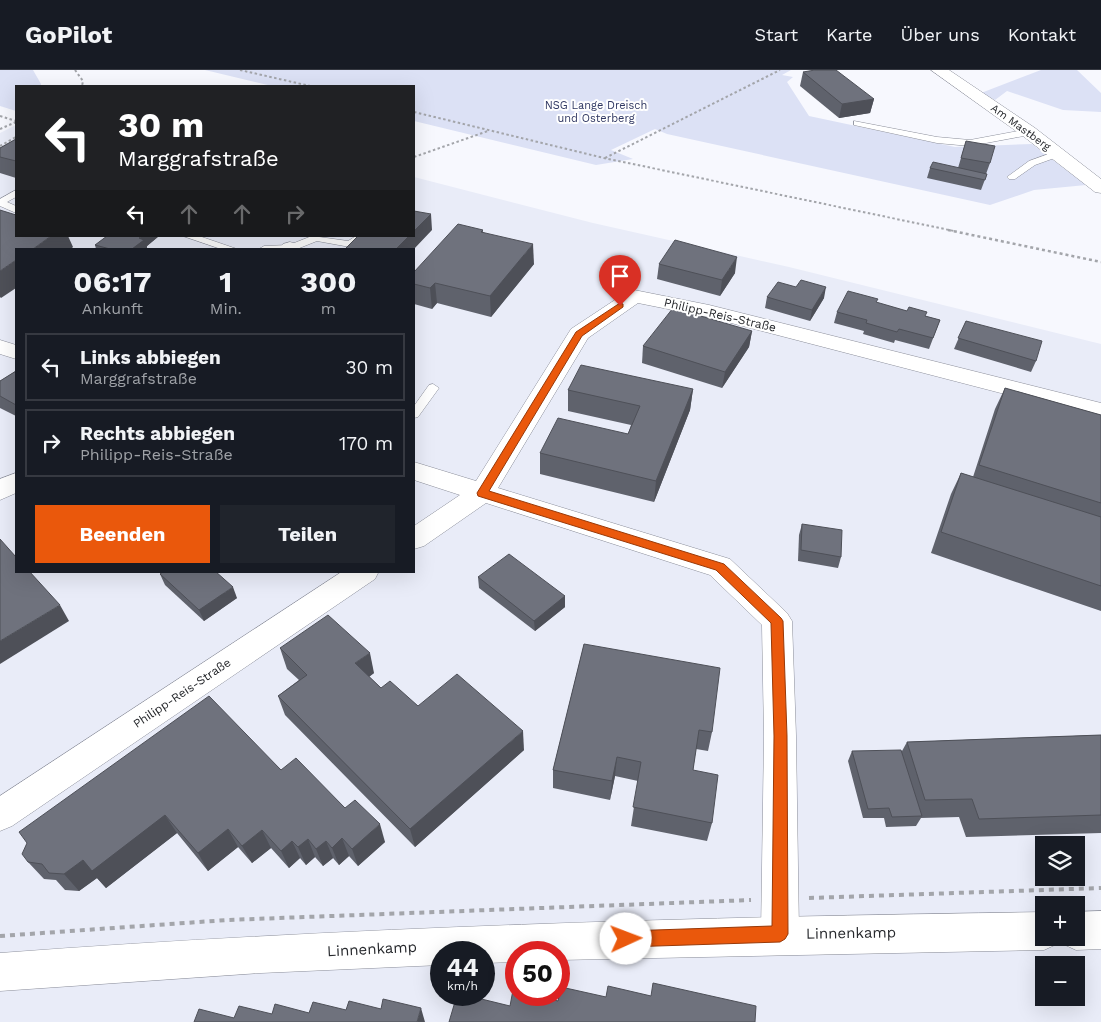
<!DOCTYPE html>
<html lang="de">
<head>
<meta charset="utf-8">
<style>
  body { margin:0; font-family:"Work Sans",sans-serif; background:#20242c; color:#f1f3f6; height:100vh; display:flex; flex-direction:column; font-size:19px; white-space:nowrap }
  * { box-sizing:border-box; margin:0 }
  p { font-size:16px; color:#9ea1a6 }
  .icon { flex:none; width:28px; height:28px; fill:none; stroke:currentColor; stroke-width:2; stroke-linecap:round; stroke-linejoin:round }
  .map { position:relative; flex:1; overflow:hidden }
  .side { position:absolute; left:15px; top:178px; width:400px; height:325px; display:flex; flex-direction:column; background:#171b24; border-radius:0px; box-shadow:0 5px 20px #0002 }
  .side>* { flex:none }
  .banner { position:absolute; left:15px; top:15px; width:400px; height:152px; border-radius:0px; box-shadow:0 5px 20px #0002; background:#202124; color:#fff; overflow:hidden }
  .buttons { position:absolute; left:1035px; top:766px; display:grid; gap:10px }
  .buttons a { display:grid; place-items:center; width:50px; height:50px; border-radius:0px; background:#171b24; box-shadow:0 5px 20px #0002; font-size:25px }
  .speed { position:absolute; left:430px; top:871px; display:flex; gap:10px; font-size:25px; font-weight:700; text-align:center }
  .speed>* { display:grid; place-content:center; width:65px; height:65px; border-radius:50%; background:#171b24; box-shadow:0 5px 20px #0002; line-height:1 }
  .speed small { font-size:12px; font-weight:400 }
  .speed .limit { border:8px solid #d22; background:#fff; color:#111 }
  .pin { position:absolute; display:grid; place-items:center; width:42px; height:42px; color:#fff; margin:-51px -21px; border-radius:50% 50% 50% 0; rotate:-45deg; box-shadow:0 0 5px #0007 }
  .pin .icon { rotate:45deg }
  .me { position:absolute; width:55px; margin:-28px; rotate:88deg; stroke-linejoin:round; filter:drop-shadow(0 0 4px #0008) }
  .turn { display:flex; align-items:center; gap:18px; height:105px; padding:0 20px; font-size:22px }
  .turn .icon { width:65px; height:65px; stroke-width:2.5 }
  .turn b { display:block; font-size:35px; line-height:42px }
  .lanes { display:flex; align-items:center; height:48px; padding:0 20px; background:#0003; justify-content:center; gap:25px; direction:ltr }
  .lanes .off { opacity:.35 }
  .eta { display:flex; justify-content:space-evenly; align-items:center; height:85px; text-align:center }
  .eta b { font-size:30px; font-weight:700; line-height:35px }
  .button { display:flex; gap:10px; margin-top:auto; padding:10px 20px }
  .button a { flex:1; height:58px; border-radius:0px; background:#ea580c; color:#fff; font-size:20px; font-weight:700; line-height:58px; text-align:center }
  .button a+a { background:#20242c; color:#f1f3f6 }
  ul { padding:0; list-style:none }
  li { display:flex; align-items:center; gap:15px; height:68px; margin:0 10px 8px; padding:0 10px; border:2px solid #363941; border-radius:0px }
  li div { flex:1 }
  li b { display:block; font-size:19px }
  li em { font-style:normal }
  header { display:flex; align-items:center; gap:30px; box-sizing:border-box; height:70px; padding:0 25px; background:#171b24; border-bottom:1px solid #363941 }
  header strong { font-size:24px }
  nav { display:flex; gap:28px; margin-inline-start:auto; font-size:18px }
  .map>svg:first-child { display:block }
  .built { fill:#e9ecf8; fill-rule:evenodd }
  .green { fill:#dce1f5 }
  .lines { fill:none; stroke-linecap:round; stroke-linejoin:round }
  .lane-casing { stroke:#8b8e9a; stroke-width:1 }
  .street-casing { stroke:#8b8e9a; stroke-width:1 }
  .secondary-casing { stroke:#8b8e9a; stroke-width:1 }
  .path-far2 { stroke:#a3a5aa; stroke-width:2; stroke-dasharray:2.5 2.5; stroke-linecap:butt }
  .path-far1 { stroke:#a3a5aa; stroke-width:2.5; stroke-dasharray:3 3; stroke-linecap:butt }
  .path { stroke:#a3a5aa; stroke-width:4; stroke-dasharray:5 5; stroke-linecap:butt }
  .lane { fill:#fff; fill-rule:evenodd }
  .street { fill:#fff; fill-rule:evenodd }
  .secondary { fill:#fff; fill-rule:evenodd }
  .wall { fill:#5f626c }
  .shaded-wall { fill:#4e5058 }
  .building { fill:#6f727d; stroke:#4e5058 }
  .route { fill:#ea580c; stroke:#983908 }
  .labels { text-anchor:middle; stroke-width:4; stroke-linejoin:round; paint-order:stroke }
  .far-park-label { font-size:11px; fill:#2f3762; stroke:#fff }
  .far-street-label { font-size:11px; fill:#27292d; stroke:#fff }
  .street-label { font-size:12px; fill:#27292d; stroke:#fff }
  .near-street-label { font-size:15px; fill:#27292d; stroke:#fff }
</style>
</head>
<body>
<header>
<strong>GoPilot</strong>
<nav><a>Start</a><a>Karte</a><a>Über uns</a><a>Kontakt</a></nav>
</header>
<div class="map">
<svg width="1101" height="952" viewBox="0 0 1101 952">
  <rect width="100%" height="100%" fill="#f7f8fe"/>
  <path class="built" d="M 16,55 L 16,166 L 414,166 L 414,107 L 593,153 L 789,197 L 1101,274 L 1101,952 L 0,952 L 0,63 ZM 16,179 L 414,179 L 414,501 L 16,501 ZM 1044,775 L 1076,775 L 1076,808 L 1044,808 ZM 1044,835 L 1076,835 L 1076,868 L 1044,868 ZM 441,882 L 484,882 L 484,925 L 441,925 ZM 516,882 L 559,882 L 559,925 L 516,925 ZM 1044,895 L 1076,895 L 1076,928 L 1044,928 Z"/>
  <g class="green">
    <polygon points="0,0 33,0 41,14 41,16 16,16 16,41 0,36"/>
    <polygon points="205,0 791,0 782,5 793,7 787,12 809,46 955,77 1032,74 1086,115 1034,120 990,135 667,64 655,59 611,80 633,89 596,95 414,51 414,16 272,16"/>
    <polygon points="1041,0 1077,0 1101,23 1101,42 1063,40 1007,21 995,30 981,23"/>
  </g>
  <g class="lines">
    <g class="lane-casing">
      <g id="lane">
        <polygon points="854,51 937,67 970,70 1029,59 1033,62 1029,65 970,76 937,73 854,55"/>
        <polygon points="1057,81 1061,84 1060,86 1035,95 1015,109 1009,109 1007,107 1029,91"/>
        <polygon points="16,120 16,127 7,132 16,136 16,143 0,136 0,129"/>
        <polygon points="183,166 199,166 237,179 221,179"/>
        <polygon points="312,166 348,171 356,166 368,166 350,177 317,171 297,179 259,179 264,176 289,175"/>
        <polygon points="433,314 439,318 418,347 414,348 414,336 429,315"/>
      </g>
    </g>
    <g class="street-casing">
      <g id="street">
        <polygon points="931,0 949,0 1035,58 1101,109 1101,123 1095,122 1023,66"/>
        <polygon points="290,172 297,174 300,178 279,179 283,174"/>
        <polygon points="634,220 709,235 1101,333 1101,349 708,247 638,233 588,268 498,418 730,489 787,543 792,551 796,666 799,864 793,877 780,883 767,877 761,864 764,666 762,555 710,505 486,433 424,476 414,479 414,456 460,425 414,410 414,392 476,411 571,259 627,222"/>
        <polygon points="0,270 16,275 16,289 0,284"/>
        <polygon points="16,403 16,423 0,430 0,409"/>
        <polygon points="343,501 379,501 375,509 12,756 0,761 0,726"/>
      </g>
    </g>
    <g class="secondary-casing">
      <path id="secondary" d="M 1101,841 L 1101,879 L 1076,880 L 1063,874 L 1060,868 L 1057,874 L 1044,880 L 559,890 L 559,882 L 516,882 L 516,892 L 484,893 L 484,882 L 441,882 L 441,895 L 261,903 L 0,921 L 0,883 C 348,857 695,847 1044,842 L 1044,868 L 1076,868 L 1076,842 Z"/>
    </g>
    <g class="path-far2">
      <polyline points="75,0 83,11 82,16"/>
      <polyline points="240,0 310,16"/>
      <polyline points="414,42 604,88 954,161"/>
      <polyline points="0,46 16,51"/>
      <polyline points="0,59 16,52"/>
      <polyline points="0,76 16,67"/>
      <polyline points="414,87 488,61"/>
      <polyline points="605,88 780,0"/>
    </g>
    <polyline class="path-far1" points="948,160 1101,192"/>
    <g class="path">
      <polyline points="809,828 1101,818"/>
      <polyline points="0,866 227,850 751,830"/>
    </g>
    <use href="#lane" class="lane"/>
    <use href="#street" class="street"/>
    <use href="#secondary" class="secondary"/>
  </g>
  <g class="wall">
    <polygon points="803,2 874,29 870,43 839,48 800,16"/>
    <polygon points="16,69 16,108 0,103 0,78"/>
    <polygon points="966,71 990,93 986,104 987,104 981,120 927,108 930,98 958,98"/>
    <polygon points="483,160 483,162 534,194 491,247 437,233 432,239 414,234 414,202"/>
    <polygon points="159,166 147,176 147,179 96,179 95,175"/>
    <polygon points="659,194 735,203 720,226 657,209"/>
    <polygon points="767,227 824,228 810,251 765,238"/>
    <polygon points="877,233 940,250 929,279 895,270 894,273 863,264 864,261 834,253 837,242"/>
    <polygon points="966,251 1036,291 1031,302 954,279"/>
    <polygon points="752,261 749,277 722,318 642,293 643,276"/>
    <polygon points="16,301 16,346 0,338 0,311"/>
    <polygon points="1005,318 1101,345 1101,541 931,483 951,424 961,403 973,407 995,339"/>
    <polygon points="693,319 690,340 654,432 540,404 540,383 628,364 631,355 568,341 568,320"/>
    <polygon points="802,454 841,487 838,498 798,491 799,465"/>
    <polygon points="160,504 237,528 204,551 165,515"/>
    <polygon points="478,507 565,526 565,537 535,561 479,518"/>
    <polygon points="584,574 712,662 708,681 696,679 693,700 712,753 707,771 631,756 638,711 615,706 610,730 553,718 553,700"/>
    <polygon points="280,578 374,603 369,607 381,618 418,636 524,680 415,777 285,645 278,626 299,610 287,599"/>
    <polygon points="1101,665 1101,763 966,767 959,747 921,748 916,756 886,757 884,748 863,748 848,691 852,681 902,681 907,672"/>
    <polygon points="281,700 345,738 385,772 358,796 349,786 339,795 333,788 323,796 315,787 306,795 300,788 289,798 271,778 252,793 238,777 208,801 177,763 106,818 97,808 79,821 65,820 56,810 44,809 28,792"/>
  </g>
  <g class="shaded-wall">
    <polygon points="874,29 870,43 839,48 842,34"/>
    <polygon points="431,144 432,160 414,179 396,179 409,166 414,166 414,161"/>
    <polygon points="51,166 68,166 73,177 71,179 33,179"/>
    <polygon points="142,166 159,166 147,176 147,179 132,179 139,168"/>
    <polygon points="533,174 534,194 491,247 490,226"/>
    <polygon points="737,187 735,203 720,226 722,210"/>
    <polygon points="16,190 16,218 1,228 0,227 0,201"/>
    <polygon points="435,213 437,233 432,239 430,218"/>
    <polygon points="826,217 824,228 810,251 812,240"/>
    <polygon points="752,261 749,277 722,318 725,302"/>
    <polygon points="693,319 690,340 654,432 656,411"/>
    <polygon points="233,517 237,528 204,551 199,540"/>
    <polygon points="565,526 565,537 535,561 534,551"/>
    <polygon points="60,535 69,551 0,594 0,571"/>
    <polygon points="370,583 374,603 360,613 355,593"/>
    <polygon points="523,661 524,680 415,777 410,759"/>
    <polygon points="617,687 615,706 610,730 612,711"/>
    <polygon points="165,745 177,763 106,818 97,808 79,821 64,804 83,790"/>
    <polygon points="380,754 385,772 358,796 352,779"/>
    <polygon points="228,759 238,777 208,801 198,783"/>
    <polygon points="262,760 271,778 252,793 242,776"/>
    <polygon points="342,768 349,786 339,795 332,778"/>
    <polygon points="308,769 315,787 306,795 298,777"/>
    <polygon points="292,771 300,788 289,798 281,781"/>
    <polygon points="326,771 333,788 323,796 316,779"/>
    <polygon points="421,938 425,952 417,952"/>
  </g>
  <g class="building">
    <polygon points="815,0 836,0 874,29 842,34 803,2"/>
    <polygon points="16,69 16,91 0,87 0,78"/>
    <polygon points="966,71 995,76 990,93 961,88"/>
    <polygon points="933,92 987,104 985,110 930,98"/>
    <polygon points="0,140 16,145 16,166 51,166 33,179 16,179 16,190 0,201"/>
    <polygon points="414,141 431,144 414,161"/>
    <polygon points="458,154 483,160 481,162 533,174 490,226 435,213 430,218 414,214 414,202"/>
    <polygon points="107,166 142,166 139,168 144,170 132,179 110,179 95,175"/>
    <polygon points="358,166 409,166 396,179 345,179"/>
    <polygon points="675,170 737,187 722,210 659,194"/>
    <polygon points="801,210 826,217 812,240 767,227 778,212 796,217"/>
    <polygon points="848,221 878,229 876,232 907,241 909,237 927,242 925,246 940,250 933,268 899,259 897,262 866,253 867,250 837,242"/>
    <polygon points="673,238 752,261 725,302 643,276"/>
    <polygon points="966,251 1042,271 1036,291 958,268"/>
    <polygon points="581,295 693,319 656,411 540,383 558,348 628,364 640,336 568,320"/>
    <polygon points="16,301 16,335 0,326 0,311"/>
    <polygon points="1005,318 1101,345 1101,433 979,395"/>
    <polygon points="961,403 1101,447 1101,516 941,462"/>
    <polygon points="802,454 842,460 841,487 801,480"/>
    <polygon points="0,469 16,487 16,501 29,501 60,535 0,571"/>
    <polygon points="509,484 565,526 534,551 478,507"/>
    <polygon points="164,501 215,501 233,517 199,540 160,504"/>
    <polygon points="328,545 370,583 355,593 381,618 390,611 418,636 457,604 523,661 410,759 278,626 307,605 280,578"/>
    <polygon points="584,574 720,598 712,662 699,660 693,700 718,705 712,753 633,737 641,692 617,687 612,711 553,700"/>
    <polygon points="209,626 281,700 296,688 345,738 355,730 380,754 352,779 342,768 332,778 326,771 316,779 308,769 298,777 292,771 281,781 262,760 242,776 228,759 198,783 165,745 92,801 83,790 64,804 49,803 42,794 28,792 22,784 27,773 19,762"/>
    <polygon points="1101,665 1101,745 979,749 972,729 925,730 907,672"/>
    <polygon points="901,680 922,746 892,747 889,738 868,739 852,681"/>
    <polygon points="653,913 756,936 755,952 449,952 457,925 465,925 510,936 513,920 516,921 516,925 534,925 558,931 561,917 606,927 608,916 651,926"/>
    <polygon points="383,929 421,938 417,952 194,952 199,939 234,948 239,936 272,944 275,934 309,943 313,932 346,940 349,931 381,939"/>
  </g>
  <polygon class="route" points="620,233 623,234 623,237 582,266 489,421 724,494 781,548 783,551 787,666 788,864 785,869 780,872 626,877 621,875 618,869 621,864 626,861 772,856 774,666 771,553 716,500 478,426 477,423 576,262"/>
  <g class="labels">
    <g class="far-park-label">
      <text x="596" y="39">NSG Lange Dreisch<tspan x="596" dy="13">und Osterberg</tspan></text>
    </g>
    <g class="far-street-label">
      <text transform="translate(1021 57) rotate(36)" y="4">Am Mastberg</text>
    </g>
    <g class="street-label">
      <text transform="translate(720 245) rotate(13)" y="4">Philipp-Reis-Straße</text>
      <text transform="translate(182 623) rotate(-34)" y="4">Philipp-Reis-Straße</text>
    </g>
    <g class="near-street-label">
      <text transform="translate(851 863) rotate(-1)" y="5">Linnenkamp</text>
      <text transform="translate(372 879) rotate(-3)" y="5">Linnenkamp</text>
    </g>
  </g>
</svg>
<div class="buttons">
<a><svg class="icon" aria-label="layers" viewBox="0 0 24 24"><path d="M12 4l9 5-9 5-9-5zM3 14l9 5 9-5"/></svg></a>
<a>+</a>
<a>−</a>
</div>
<div class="speed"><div>44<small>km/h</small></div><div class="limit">50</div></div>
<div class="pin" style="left:620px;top:236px;background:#d93025"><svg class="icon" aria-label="arrive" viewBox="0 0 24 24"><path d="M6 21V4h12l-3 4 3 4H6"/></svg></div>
<svg class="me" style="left:626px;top:869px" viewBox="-20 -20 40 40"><circle r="19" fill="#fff"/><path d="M0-13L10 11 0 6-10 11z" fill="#ea580c"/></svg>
<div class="banner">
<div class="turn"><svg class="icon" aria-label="left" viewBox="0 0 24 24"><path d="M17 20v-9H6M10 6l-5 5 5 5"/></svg><div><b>30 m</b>Marggrafstraße</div></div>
<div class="lanes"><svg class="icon" aria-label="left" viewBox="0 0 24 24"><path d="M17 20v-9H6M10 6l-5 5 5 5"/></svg><svg class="icon off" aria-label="ahead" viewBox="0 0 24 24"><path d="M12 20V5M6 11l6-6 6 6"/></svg><svg class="icon off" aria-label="ahead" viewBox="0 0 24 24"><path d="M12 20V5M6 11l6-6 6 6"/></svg><svg class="icon off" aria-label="right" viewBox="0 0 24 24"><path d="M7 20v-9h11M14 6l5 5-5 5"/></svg></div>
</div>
<section class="side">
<div class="eta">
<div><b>06:17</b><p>Ankunft</p></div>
<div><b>1</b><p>Min.</p></div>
<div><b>300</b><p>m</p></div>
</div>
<ul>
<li><svg class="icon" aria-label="left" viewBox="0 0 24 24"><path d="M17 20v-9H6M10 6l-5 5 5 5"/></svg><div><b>Links abbiegen</b><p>Marggrafstraße</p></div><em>30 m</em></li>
<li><svg class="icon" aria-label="right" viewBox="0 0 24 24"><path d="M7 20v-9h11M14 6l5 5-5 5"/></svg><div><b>Rechts abbiegen</b><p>Philipp-Reis-Straße</p></div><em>170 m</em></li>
</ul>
<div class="button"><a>Beenden</a><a>Teilen</a></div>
</section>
</div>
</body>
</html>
